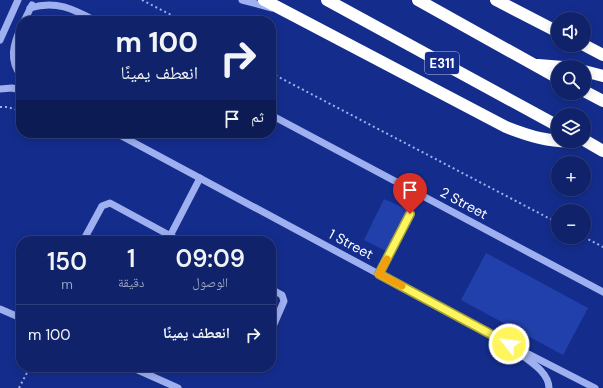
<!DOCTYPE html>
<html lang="ar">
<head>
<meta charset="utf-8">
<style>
  body { margin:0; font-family:"DM Sans","Noto Naskh Arabic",sans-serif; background:#182a70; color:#f1f3f6; direction:rtl; height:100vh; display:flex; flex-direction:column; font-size:15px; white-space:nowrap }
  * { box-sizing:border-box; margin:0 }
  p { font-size:13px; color:#9ba4c1 }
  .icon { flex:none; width:22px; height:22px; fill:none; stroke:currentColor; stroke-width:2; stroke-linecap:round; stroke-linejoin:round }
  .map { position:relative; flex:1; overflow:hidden; direction:ltr }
  .drawer { position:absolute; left:16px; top:236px; width:260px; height:136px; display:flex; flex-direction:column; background:#0f226a; border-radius:16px; box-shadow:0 2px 10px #0003,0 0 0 1px #2f3f7e; direction:rtl }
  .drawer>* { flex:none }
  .banner { position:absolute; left:16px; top:16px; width:260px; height:122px; border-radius:16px; box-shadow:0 2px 10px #0003,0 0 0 1px #2f3f7e; direction:rtl; background:#0f226a; color:#f1f3f6; overflow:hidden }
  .buttons { position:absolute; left:551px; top:12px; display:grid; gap:8px }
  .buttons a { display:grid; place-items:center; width:40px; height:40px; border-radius:50%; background:#0f226a; box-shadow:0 2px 10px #0003,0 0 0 1px #2f3f7e; font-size:20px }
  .pin { position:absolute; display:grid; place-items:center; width:34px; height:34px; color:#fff; margin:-41px -17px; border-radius:50% 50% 50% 0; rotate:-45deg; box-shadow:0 0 4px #0007 }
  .pin .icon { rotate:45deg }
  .me { position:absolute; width:44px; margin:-22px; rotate:299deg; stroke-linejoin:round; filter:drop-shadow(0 0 3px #0008) }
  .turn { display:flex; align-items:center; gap:14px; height:84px; padding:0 12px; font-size:18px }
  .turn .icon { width:52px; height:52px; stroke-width:2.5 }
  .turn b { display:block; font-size:28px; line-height:34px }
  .then { display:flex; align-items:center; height:38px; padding:0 12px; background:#0003; gap:8px; font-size:15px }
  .eta { display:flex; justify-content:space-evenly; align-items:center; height:68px; text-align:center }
  .eta b { font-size:24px; font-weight:600; line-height:28px }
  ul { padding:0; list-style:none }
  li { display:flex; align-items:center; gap:12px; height:60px; padding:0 12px; border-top:1px solid #2f3f7e }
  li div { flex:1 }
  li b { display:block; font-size:15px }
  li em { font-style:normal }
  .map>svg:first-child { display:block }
  .building { fill:#2240ac }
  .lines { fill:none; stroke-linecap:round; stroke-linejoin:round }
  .path { stroke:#9eb0f0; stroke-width:2; stroke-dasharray:2 3; stroke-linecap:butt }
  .minor { stroke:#9eb0f0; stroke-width:7 }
  .highway { stroke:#fff; stroke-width:12 }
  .route-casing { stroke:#a69f3c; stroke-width:10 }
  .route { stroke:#fff55d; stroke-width:7 }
  .slow { stroke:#f59e0b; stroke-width:7 }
  .labels { text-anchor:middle; stroke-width:4; stroke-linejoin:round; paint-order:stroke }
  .shield { fill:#142d8d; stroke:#b8c0dd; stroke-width:1 }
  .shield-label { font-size:13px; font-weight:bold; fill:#fff }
  .street-label { font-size:14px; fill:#fff; stroke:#142d8d }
</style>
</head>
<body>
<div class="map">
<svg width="603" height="388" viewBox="0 0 603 388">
  <rect width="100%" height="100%" fill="#142d8d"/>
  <g class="building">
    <polygon points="384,199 408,210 386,251 364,240"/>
    <polygon points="486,253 588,308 563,355 461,300"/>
  </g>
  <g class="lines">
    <g class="path">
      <polyline points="142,0 183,21"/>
      <polyline points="271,73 558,223"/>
      <polyline points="0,107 7,107 21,111"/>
      <polyline points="74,133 78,135 79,133"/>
      <polyline points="584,237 603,247"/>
      <polyline points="19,388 30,367"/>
    </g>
    <g class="minor">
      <polyline points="242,0 272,8"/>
      <path d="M 30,8 C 56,0 73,9 96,21"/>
      <polyline points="24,21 32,5"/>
      <path d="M 21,27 C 13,45 9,60 21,76"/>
      <polyline points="0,40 18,0"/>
      <polyline points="0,89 12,88 21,90"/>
      <polyline points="271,115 603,292"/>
      <polyline points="116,133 509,344 595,388"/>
      <polyline points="170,236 200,178"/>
      <polyline points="83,241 102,206 110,203 180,241"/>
      <polyline points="379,274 411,214"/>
      <polyline points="271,289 282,295 284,301 271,331"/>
      <polyline points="0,309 21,318"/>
      <path d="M 518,352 C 529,361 549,372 549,388"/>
      <polyline points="131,367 178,388"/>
    </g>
    <g class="highway">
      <path d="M 264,0 L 506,127 C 529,136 551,143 576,141"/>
      <polyline points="327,0 558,126"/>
      <polyline points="418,0 558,78"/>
      <polyline points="496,0 558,32"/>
      <polyline points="584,45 603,55"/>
      <polyline points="538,65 563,67"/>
      <polyline points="584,71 603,76"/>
      <polyline points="584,91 603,101"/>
      <polyline points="584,140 603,151"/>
    </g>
  </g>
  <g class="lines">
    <g class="route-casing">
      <polyline id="route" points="410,214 379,274 509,344"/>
    </g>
    <use href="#route" class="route"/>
    <polyline class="slow" points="387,259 379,274 402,286"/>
  </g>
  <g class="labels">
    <rect class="shield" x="425" y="52" width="34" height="22" rx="3"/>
    <g class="shield-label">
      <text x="442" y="68">E311</text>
    </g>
    <g class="street-label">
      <text transform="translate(464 203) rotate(28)" y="5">2 Street</text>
      <text transform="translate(351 244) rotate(28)" y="5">1 Street</text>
    </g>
  </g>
</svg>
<div class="buttons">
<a><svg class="icon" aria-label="sound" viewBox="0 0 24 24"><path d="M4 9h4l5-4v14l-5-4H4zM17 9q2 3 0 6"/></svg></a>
<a><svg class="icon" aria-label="search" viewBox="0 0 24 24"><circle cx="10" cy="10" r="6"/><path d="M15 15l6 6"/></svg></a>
<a><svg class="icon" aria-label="layers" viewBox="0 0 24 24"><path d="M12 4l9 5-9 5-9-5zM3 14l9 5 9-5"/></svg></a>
<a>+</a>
<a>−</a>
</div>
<div class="pin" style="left:410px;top:214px;background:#d93025"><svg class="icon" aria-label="arrive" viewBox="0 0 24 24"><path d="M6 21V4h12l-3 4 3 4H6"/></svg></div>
<svg class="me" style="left:509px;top:344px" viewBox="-20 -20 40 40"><circle r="17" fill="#fff55d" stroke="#fff" stroke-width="3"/><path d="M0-11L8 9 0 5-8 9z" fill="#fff"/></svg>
<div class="banner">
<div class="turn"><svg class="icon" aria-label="right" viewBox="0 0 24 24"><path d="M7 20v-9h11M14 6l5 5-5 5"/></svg><div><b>100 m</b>انعطف يمينًا</div></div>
<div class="then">ثم<svg class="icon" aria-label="arrive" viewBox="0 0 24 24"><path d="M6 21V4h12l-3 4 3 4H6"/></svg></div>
</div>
<section class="drawer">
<div class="eta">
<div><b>09:09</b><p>الوصول</p></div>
<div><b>1</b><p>دقيقة</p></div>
<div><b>150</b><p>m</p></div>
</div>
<ul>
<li><svg class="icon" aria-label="right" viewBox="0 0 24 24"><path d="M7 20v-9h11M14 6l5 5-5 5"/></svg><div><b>انعطف يمينًا</b></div><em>100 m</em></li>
</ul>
</section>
</div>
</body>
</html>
